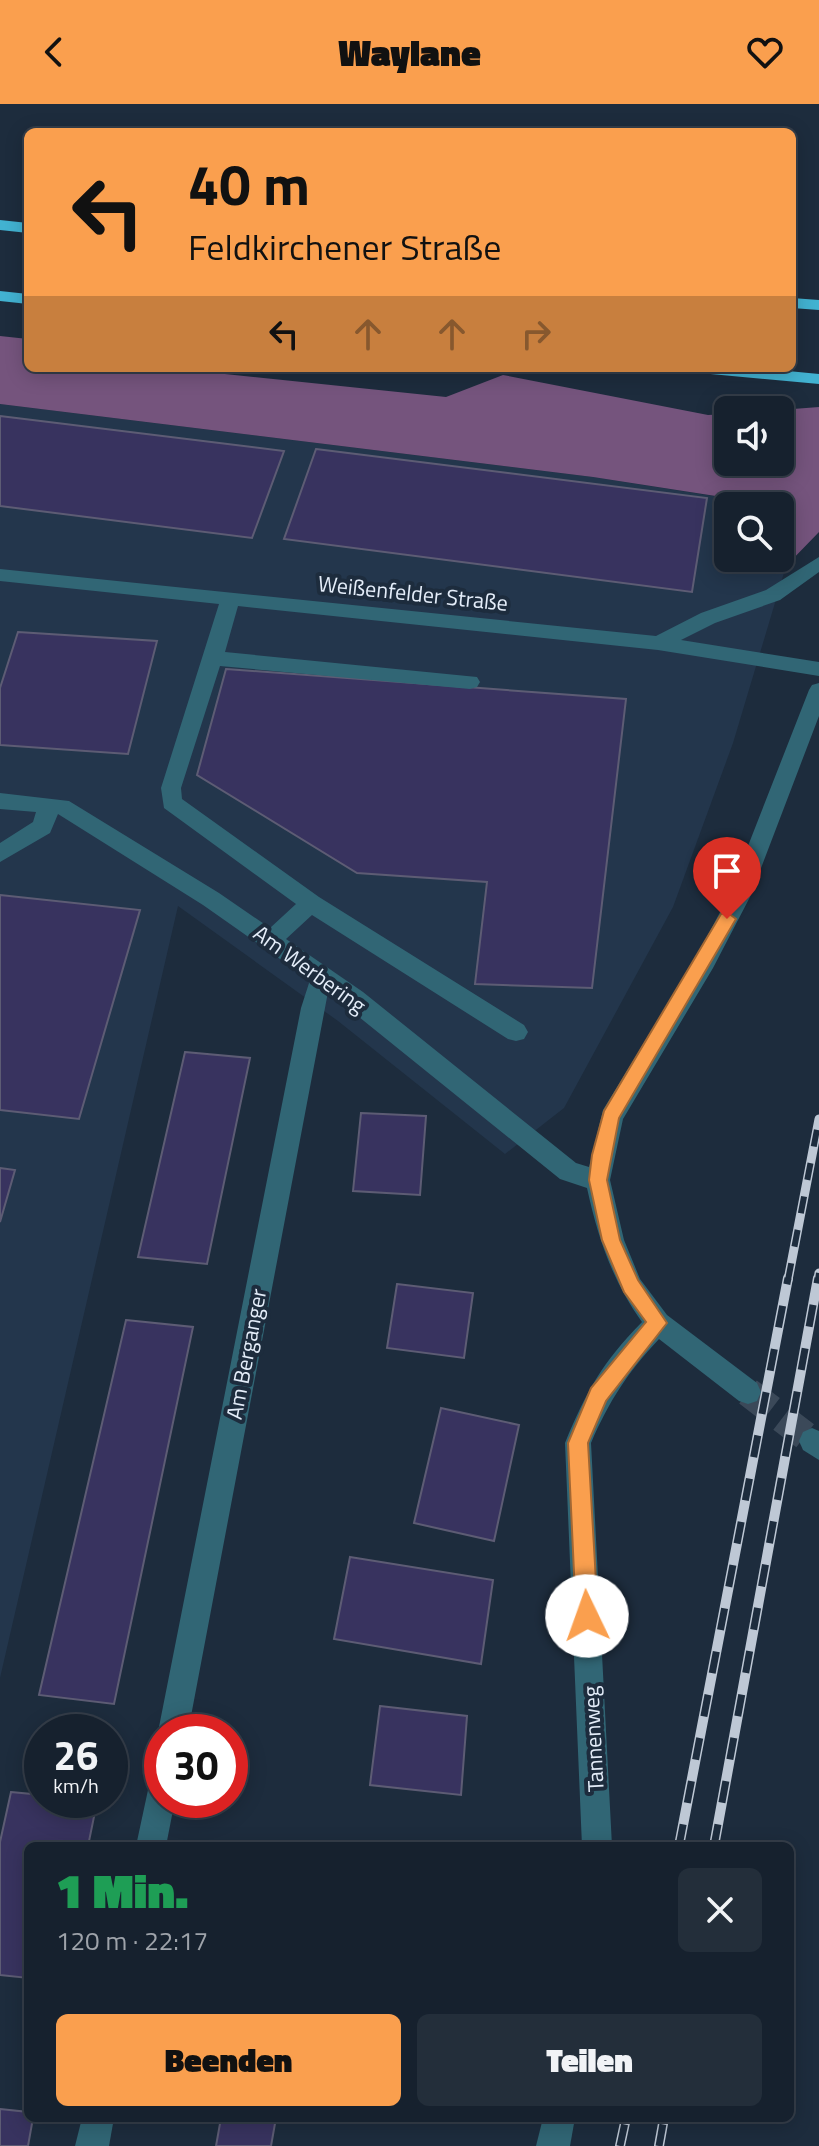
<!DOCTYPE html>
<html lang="de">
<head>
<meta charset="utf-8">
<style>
  body { margin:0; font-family:"Titillium Web",sans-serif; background:#232e3a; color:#f1f3f6; height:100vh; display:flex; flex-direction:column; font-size:30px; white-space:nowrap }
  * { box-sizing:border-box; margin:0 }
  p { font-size:26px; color:#9ea3aa }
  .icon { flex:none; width:44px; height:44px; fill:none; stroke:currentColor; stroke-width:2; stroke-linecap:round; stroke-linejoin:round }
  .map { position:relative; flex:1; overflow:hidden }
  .drawer { position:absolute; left:24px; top:1738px; width:770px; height:280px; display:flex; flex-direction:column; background:#16212e; border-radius:12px; box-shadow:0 4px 20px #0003,0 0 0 2px #353e4a }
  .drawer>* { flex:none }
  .hud { position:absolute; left:24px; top:24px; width:772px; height:244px; border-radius:12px; box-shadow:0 4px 20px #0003,0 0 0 2px #353e4a; background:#fa9f4e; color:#111; overflow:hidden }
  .buttons { position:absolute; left:714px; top:292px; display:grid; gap:16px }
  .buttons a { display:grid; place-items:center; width:80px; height:80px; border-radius:12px; background:#16212e; box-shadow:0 4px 20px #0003,0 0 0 2px #353e4a; font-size:40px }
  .speed { position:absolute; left:24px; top:1610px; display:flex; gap:16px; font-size:40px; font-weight:700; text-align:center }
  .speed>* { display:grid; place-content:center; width:104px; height:104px; border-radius:50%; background:#16212e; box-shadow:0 4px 20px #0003,0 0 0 2px #353e4a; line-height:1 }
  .speed small { font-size:20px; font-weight:400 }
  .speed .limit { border:12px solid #d22; background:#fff; color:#111 }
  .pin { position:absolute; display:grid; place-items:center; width:68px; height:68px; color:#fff; margin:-82px -34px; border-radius:50% 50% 50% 0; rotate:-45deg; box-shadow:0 0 8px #0007 }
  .pin .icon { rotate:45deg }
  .me { position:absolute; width:88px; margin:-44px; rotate:357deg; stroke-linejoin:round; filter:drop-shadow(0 0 6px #0008) }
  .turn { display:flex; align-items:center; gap:28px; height:168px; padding:0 32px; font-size:36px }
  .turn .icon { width:104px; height:104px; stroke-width:2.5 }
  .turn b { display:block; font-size:56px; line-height:68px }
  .lanes { display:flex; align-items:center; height:76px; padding:0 32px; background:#0003; justify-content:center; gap:40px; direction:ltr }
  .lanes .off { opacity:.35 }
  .round { display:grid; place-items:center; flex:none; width:84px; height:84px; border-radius:12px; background:#232e3a }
  .head { display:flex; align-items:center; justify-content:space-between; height:136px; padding:0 32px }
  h1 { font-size:48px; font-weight:800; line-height:60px; color:#1e9e55 }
  .button { display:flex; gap:16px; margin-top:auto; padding:16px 32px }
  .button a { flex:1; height:92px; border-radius:12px; background:#fa9f4e; color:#111; font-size:32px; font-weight:800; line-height:92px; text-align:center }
  .button a+a { background:#232e3a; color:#f1f3f6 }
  header { display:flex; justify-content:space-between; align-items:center; height:104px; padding:0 32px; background:#fa9f4e; color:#111; font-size:36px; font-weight:800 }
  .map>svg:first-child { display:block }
  .built { fill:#23364c }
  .forest { fill:#75547d }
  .building { fill:#38335f; stroke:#5d5c74; stroke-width:2 }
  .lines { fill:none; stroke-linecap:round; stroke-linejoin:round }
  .minor-tunnel { stroke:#3b4959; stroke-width:29; stroke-dasharray:29 14; stroke-linecap:butt }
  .minor { fill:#316675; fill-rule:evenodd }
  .highway { fill:#42b2d1; fill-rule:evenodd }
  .rail-far1-casing { stroke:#bec8d5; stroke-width:9 }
  .rail-casing { stroke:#bec8d5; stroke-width:10 }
  .rail-far1 { stroke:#1d2c3d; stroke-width:6; stroke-dasharray:17; stroke-linecap:butt }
  .rail { stroke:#1d2c3d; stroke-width:7; stroke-dasharray:22; stroke-linecap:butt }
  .route { fill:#fa9f4e; stroke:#a26733; stroke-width:2 }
  .labels { text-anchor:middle; stroke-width:8; stroke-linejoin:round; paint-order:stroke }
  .street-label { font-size:22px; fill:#e4edf9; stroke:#1d2c3d }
</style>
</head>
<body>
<header><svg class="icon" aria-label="back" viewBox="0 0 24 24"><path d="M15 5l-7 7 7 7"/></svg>Waylane<svg class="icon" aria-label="heart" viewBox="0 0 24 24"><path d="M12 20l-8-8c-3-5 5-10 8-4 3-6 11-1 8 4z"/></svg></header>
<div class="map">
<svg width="819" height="2042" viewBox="0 0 819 2042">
  <rect width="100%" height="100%" fill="#1d2c3d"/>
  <polygon class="built" points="0,300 593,373 776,402 728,402 728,454 780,454 780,426 786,462 733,639 673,803 564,1004 505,1050 338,917 178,802 0,1574"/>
  <polygon class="forest" points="0,232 28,235 28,264 167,264 446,293 503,271 708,311 728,310 728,358 780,358 780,306 819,303 819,428 786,462 780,402 593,373 0,300"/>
  <g class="building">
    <polygon points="0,312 284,347 252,434 0,402"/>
    <polygon points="316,345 707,394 692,488 284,435"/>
    <polygon points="18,528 157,537 128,650 0,641 0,584"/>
    <polygon points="226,565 626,595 592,884 475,880 487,778 357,769 197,671"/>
    <polygon points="0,791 140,806 79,1015 0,1006"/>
    <polygon points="185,948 250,954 207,1160 138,1153"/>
    <polygon points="361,1009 426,1012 420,1091 353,1087"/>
    <polygon points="0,1064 15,1066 0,1118"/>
    <polygon points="397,1180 473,1189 464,1254 387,1244"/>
    <polygon points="126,1216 193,1223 114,1600 39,1591"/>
    <polygon points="441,1304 519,1321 494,1437 414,1419"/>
    <polygon points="350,1453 493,1476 481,1560 334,1535"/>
    <polygon points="380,1602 467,1612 461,1691 370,1681"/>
    <polygon points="11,1688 42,1691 42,1696 97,1698 88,1742 28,1742 28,1874 0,1871 0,1738"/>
    <polygon points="0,2005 28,2008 28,2014 33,2014 28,2042 0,2042"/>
    <polygon points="221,2014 276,2014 271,2042 216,2042"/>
  </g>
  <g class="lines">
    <polyline class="minor-tunnel" points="748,1288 812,1337"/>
    <g class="minor">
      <path d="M 819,453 L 819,468 L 780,496 L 715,519 L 681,536 L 819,558 L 819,572 L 658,546 L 238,502 L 225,548 L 477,573 L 480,578 L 477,583 L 470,585 L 220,562 L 181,684 L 182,695 L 319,793 L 524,921 L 528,928 L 524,935 L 516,937 L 508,935 L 312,811 L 286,835 L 363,888 L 576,1059 L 589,1063 L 603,1006 L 697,852 L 728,793 L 809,586 L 812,581 L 819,579 L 819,612 L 750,793 L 713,864 L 623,1015 L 610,1076 L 624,1136 L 640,1175 L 667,1211 L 757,1279 L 761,1288 L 757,1297 L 748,1300 L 739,1297 L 659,1235 C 628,1268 609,1297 591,1339 L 612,1742 L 582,1742 L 565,1339 C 587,1286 602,1259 642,1218 C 612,1176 598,1134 587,1084 L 560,1075 L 328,888 L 188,1628 L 162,1628 L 162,1637 L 158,1628 L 301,904 L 310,876 L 203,801 L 58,710 L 50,729 L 0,758 L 0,739 L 33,718 L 36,708 L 0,705 L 0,689 L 69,697 L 219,789 L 270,824 L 296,800 L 164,704 L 161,684 L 219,500 L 0,477 L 0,465 L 656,532 L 701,509 L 766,486 Z"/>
      <polygon points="812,1324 819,1327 819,1356 803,1346 799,1337 803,1328"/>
      <polygon points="162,1668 162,1696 175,1696 166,1742 136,1742 151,1672"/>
      <polygon points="82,2014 114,2014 109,2042 75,2042"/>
      <polygon points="543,2014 575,2014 570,2042 536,2042"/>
    </g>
    <g class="highway">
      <polygon points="0,116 28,119 28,129 0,126"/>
      <polygon points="0,187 28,190 28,200 0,197"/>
      <polygon points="792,194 819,196 819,206 792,204"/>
      <polygon points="691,264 757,264 819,270 819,280 700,269"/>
    </g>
    <g class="rail-far1-casing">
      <g id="rail-far1">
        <polyline points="788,1176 819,1015"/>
        <polyline points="818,1176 819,1169"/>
      </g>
    </g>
    <g class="rail-casing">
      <g id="rail">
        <polyline points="679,1742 788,1174"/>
        <polyline points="714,1742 818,1174"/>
        <polyline points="620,2042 626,2014"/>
        <polyline points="659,2042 664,2014"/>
      </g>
    </g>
    <use href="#rail-far1" class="rail-far1"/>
    <use href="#rail" class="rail"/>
  </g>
  <polygon class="route" points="727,808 736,815 619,1014 607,1076 620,1136 638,1176 667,1219 606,1297 588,1339 598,1512 594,1519 587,1523 579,1519 576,1512 568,1339 591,1284 646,1218 624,1188 602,1136 589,1076 592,1051 604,1007 721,810"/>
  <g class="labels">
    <g class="street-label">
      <text transform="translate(413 489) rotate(6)" y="8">Weißenfelder Straße</text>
      <text transform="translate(310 865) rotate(36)" y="8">Am Werbering</text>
      <text transform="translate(246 1250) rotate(-79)" y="8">Am Berganger</text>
      <text transform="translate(593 1635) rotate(-93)" y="8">Tannenweg</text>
    </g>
  </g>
</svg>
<div class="buttons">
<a><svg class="icon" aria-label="sound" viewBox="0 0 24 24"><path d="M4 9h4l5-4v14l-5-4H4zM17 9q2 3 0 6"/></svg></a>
<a><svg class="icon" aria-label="search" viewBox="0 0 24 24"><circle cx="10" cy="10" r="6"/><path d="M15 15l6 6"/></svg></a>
</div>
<div class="speed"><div>26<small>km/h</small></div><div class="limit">30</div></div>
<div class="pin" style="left:727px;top:815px;background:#d93025"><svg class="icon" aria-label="arrive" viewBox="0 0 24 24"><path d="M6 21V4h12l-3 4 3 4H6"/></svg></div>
<svg class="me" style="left:587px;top:1512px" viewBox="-20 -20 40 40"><circle r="19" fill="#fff"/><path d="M0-13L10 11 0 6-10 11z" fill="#fa9f4e"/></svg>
<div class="hud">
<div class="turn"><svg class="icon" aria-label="left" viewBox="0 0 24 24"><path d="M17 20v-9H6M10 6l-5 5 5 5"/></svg><div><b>40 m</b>Feldkirchener Straße</div></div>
<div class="lanes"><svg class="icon" aria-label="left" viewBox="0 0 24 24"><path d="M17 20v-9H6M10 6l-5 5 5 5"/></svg><svg class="icon off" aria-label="ahead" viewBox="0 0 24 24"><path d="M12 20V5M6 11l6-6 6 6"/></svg><svg class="icon off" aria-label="ahead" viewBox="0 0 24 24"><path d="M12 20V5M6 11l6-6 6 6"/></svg><svg class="icon off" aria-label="right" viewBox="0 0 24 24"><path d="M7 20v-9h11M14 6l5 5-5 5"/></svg></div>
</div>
<section class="drawer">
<div class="head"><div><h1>1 Min.</h1><p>120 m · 22:17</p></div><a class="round"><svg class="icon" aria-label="close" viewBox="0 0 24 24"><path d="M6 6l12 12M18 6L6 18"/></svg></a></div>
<div class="button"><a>Beenden</a><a>Teilen</a></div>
</section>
</div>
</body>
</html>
